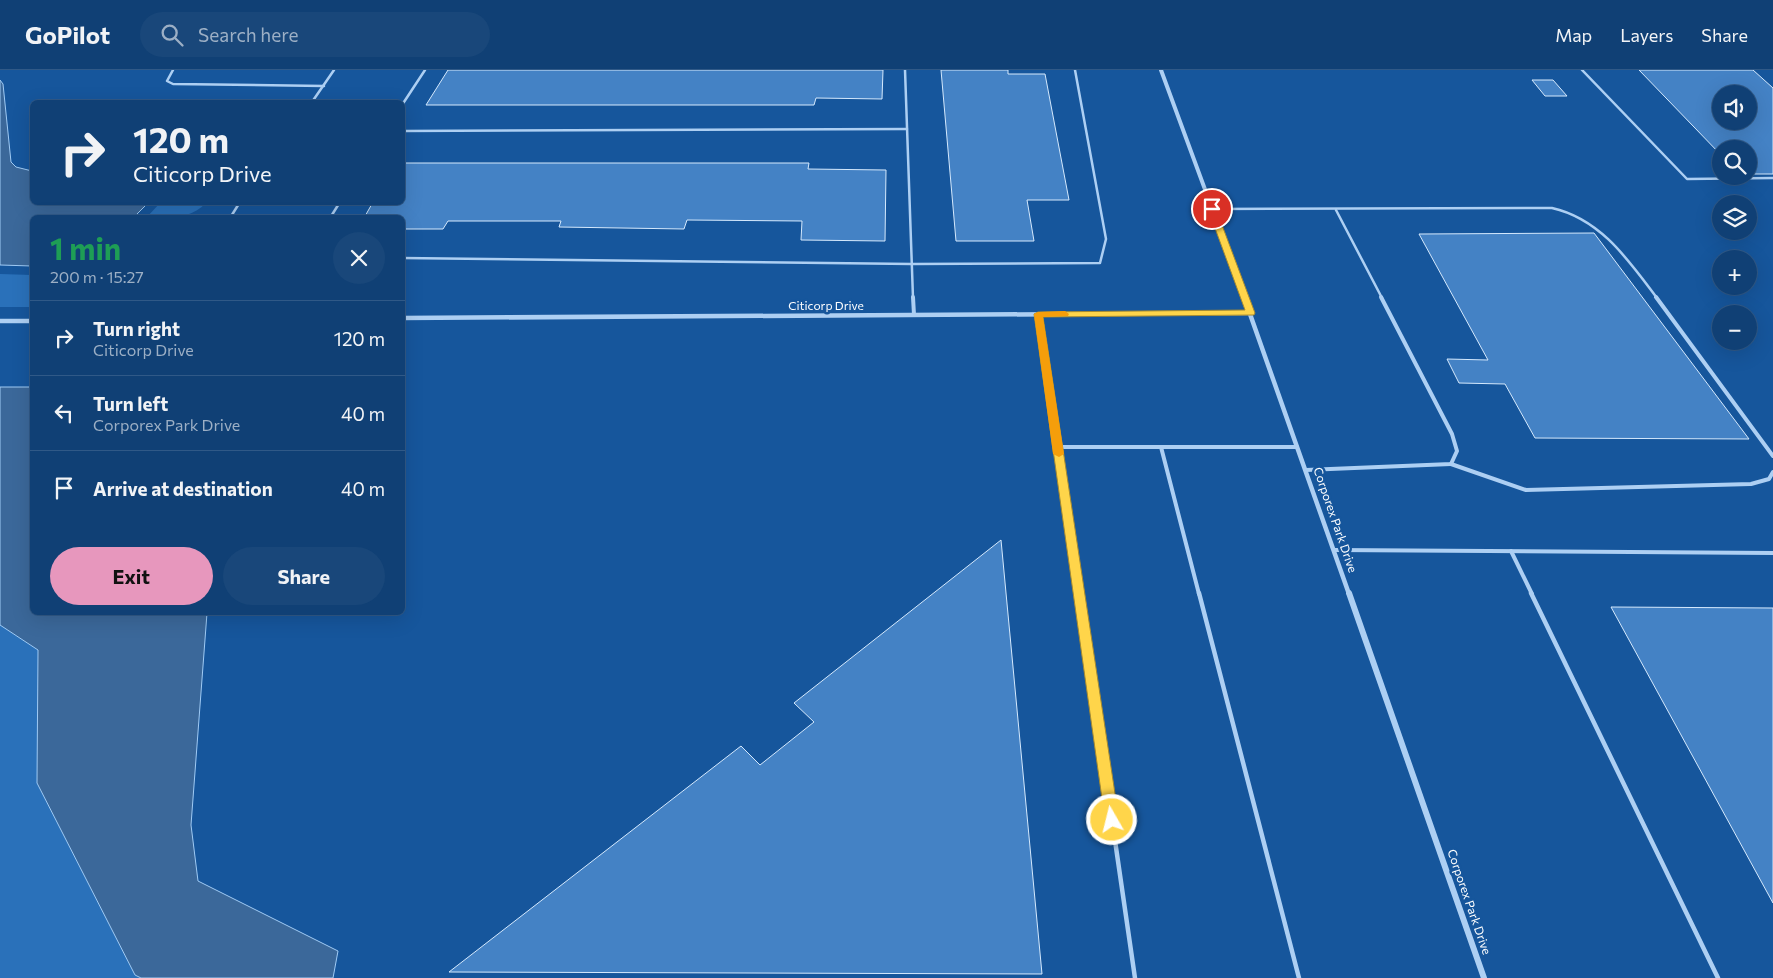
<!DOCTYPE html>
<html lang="en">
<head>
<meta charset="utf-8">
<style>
  body { margin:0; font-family:Commissioner,sans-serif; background:#19477a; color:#f1f3f6; height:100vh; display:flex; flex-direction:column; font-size:19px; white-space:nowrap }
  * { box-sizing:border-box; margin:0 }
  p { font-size:16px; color:#9cafc5 }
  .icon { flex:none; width:28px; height:28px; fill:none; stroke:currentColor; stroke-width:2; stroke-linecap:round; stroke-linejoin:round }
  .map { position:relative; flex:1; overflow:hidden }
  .sheet { position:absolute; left:30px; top:145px; width:375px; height:400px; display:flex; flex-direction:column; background:#104075; border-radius:8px; box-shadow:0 5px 20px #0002,0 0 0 1px #305987 }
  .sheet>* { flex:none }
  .hud { position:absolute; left:30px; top:30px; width:375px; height:105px; border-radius:8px; box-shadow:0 5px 20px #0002,0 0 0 1px #305987; background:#104075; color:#f1f3f6; overflow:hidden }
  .tools { position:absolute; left:1712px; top:15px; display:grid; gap:10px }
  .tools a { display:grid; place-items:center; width:45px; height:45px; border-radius:50%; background:#104075; box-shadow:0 5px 20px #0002,0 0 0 1px #305987; font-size:25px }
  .pin { position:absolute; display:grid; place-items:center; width:42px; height:42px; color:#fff; margin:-21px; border:2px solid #fff; border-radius:50%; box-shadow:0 1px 5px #0007 }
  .me { position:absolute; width:55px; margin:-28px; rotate:352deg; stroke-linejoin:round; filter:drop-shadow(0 0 4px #0008) }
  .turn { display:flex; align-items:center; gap:18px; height:105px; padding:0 20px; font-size:22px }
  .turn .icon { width:65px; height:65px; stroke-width:2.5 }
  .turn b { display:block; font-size:35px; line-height:42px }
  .round { display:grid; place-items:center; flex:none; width:52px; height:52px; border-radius:26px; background:#19477a }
  .summary { display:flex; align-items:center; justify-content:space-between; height:85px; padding:0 20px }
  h1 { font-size:30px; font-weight:700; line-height:38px; color:#1e9e55 }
  .action { display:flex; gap:10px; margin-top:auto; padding:10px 20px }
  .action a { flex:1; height:58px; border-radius:30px; background:#e797bd; color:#111; font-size:20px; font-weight:700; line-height:58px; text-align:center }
  .action a+a { background:#19477a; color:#f1f3f6 }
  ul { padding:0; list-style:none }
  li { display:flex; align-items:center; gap:15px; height:75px; padding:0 20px; border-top:1px solid #305987 }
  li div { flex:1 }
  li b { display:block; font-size:19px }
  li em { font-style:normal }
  header { display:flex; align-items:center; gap:30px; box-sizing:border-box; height:70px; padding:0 25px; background:#104075; border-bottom:1px solid #305987 }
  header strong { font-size:24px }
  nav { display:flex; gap:28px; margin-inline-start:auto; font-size:18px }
  .search { width:350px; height:45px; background:#19477a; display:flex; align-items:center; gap:12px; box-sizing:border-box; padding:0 18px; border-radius:28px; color:#9cafc5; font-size:19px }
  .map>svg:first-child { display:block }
  .green { fill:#2a71ba }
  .water { fill:#3b689a; stroke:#a0cbf5 }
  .building { fill:#4482c5; stroke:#d5e9fd; fill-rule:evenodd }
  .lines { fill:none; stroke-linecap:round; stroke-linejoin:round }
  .service-far2 { stroke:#adcff3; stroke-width:2.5 }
  .service-far1 { stroke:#adcff3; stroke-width:4 }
  .service { stroke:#adcff3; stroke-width:4.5 }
  .minor-far2 { stroke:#adcff3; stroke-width:4 }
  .minor-far1 { stroke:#adcff3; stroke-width:4.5 }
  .minor { stroke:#adcff3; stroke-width:6 }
  .route { fill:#ffd54a; stroke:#a68a30 }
  .slow { fill:#f59e0b }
  .labels { text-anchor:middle; stroke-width:5; stroke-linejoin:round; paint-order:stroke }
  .street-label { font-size:12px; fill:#fff; stroke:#16569c }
</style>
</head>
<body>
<header>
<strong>GoPilot</strong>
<div class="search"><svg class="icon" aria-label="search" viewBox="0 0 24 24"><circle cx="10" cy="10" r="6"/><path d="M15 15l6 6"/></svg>Search here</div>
<nav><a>Map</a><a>Layers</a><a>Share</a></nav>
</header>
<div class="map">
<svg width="1773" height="908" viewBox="0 0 1773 908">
  <rect width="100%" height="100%" fill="#16569c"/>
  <g class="green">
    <path d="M 160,133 L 160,132 L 206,133 C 189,150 169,148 147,147 Z"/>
    <polygon points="0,204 32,205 32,237 0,237"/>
    <polygon points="0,555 38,580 37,713 135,905 141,908 0,908"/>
  </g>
  <g class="water">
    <polygon points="0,10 3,14 11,92 16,97 32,101 32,132 148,133 134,147 32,148 32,196 0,195"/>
    <polygon points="0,317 32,317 32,542 207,543 191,755 198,811 338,881 333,908 141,908 135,905 37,713 38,580 0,555"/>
  </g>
  <g class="building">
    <polygon points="448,0 883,0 882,29 816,28 814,35 426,35"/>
    <polygon points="941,0 1008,0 1008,4 1045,4 1069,130 1027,130 1034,171 956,171"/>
    <path d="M 1639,0 L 1753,0 L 1773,18 L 1773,104 L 1749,104 L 1749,79 L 1721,79 L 1721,85 ZM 1721,24 L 1749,24 L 1749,51 L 1721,51 Z"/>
    <polygon points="1532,10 1553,10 1567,26 1545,26"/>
    <polygon points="402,93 809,93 808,99 886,100 885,171 801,170 802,151 687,150 684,159 559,157 561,151 448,151 443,159 402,159 402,148 364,148 373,132 402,132"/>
    <polygon points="1594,163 1749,369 1535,368 1505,314 1459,313 1447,289 1488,290 1419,164"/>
    <polygon points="1001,470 1042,904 449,902 741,676 760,695 814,652 794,633"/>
    <polygon points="1611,537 1773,538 1773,833"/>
  </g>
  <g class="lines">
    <g class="service-far2">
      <polyline points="173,0 167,11 173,14 324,16"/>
      <polyline points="905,0 913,228"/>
      <polyline points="1582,0 1687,109 1773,108"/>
      <polyline points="312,32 334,0"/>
      <polyline points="402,35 425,0"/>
      <polyline points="402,61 907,59"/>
      <path d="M 1212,139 L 1552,138 C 1601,149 1629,191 1657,228"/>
      <polyline points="1336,140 1382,228"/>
      <polyline points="230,148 240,132"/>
      <polyline points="330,148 340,132"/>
      <polyline points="402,188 912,194 1100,193 1106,169 1075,0"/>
    </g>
    <g class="service-far1">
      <polyline points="913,227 914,245"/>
      <polyline points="1656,227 1773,386"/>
      <polyline points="1038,244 1079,524"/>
      <polyline points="1058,377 1297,377"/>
      <polyline points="1161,377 1199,524"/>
      <polyline points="1451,394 1526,420 1751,414 1769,409 1773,402"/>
      <polyline points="1306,400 1451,394 1457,381 1452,364 1381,227"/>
      <polyline points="1334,480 1773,483"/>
      <polyline points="1511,481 1532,524"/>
    </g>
    <g class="service">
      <polyline points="1079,523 1135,908"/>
      <polyline points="1199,523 1299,908"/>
      <polyline points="1531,523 1718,908"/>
    </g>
    <polyline class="minor-far2" points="1161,0 1245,228"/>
    <g class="minor-far1">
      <polyline points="1244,227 1349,524"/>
      <polyline points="402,248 1250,243"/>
      <polyline points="0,251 32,251"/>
    </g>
    <polyline class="minor" points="1349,523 1484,908"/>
  </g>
  <polygon class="route" points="1212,136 1216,139 1255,243 1254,245 1043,247 1119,750 1117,755 1112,757 1107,755 1105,750 1034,244 1038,242 1245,240 1208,139"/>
  <polygon class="slow" points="1065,241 1069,244 1068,246 1043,247 1064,384 1059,387 1053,384 1034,244 1038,242"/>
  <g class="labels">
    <g class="street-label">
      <text x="826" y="240">Citicorp Drive</text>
      <text transform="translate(1335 450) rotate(71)" y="4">Corporex Park Drive</text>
      <text transform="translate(1469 832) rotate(71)" y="4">Corporex Park Drive</text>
    </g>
  </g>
</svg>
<div class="tools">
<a><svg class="icon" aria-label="sound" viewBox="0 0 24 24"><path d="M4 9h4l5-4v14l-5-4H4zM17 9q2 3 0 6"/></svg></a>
<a><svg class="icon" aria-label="search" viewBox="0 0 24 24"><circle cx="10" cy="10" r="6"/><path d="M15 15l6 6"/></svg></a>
<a><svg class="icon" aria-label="layers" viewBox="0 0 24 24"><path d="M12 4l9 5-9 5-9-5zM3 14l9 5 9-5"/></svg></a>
<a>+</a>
<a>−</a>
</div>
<div class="pin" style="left:1212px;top:139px;background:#d93025"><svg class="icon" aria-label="arrive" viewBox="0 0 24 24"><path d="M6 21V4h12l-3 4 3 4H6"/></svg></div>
<svg class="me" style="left:1112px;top:750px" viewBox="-20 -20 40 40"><circle r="17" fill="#ffd54a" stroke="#fff" stroke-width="3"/><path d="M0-11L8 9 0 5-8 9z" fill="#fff"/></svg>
<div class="hud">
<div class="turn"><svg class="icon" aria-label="right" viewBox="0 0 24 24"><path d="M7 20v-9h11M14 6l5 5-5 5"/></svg><div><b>120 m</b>Citicorp Drive</div></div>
</div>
<section class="sheet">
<div class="summary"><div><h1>1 min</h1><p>200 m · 15:27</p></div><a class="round"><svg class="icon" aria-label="close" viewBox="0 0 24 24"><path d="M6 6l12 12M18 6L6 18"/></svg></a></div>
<ul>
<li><svg class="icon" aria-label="right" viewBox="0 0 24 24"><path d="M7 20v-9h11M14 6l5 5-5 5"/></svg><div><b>Turn right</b><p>Citicorp Drive</p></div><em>120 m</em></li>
<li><svg class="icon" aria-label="left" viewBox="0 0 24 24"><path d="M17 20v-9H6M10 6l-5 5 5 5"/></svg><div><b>Turn left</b><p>Corporex Park Drive</p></div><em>40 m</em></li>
<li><svg class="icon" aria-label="arrive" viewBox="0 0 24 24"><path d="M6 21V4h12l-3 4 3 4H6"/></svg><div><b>Arrive at destination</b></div><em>40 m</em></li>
</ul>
<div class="action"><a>Exit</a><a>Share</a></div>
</section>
</div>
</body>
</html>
